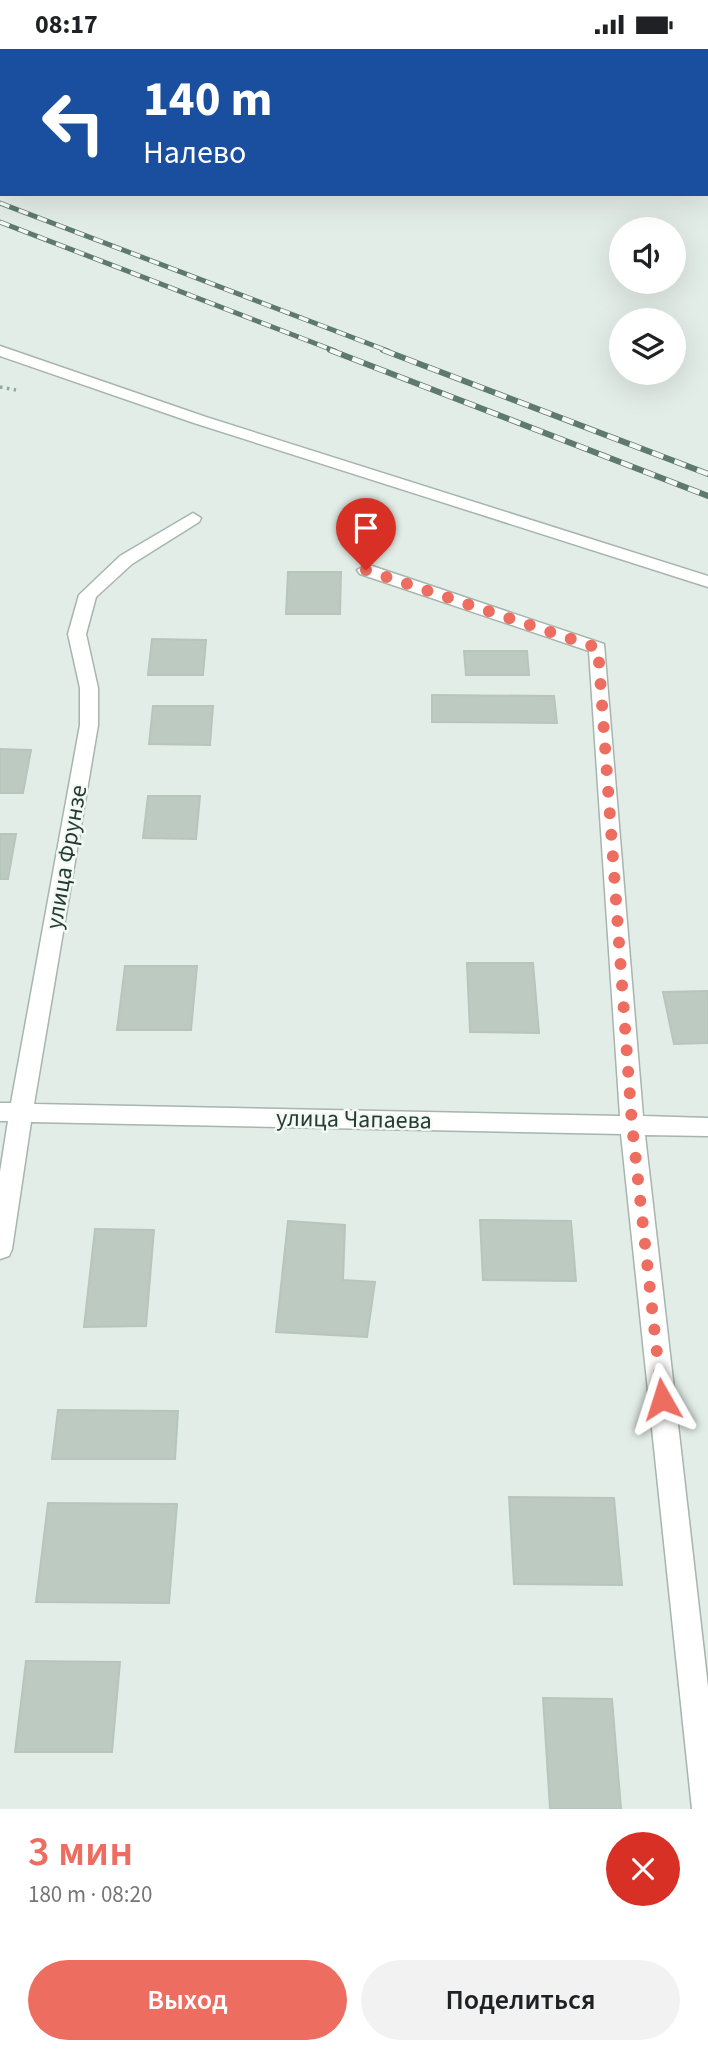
<!DOCTYPE html>
<html lang="ru">
<head>
<meta charset="utf-8">
<style>
  body { margin:0; font-family:"Source Sans 3",sans-serif; background:#f2f2f2; color:#202124; height:100vh; display:flex; flex-direction:column; font-size:26px; white-space:nowrap }
  * { box-sizing:border-box; margin:0 }
  p { font-size:23px; color:#757577 }
  .icon { flex:none; width:38px; height:38px; fill:none; stroke:currentColor; stroke-width:2; stroke-linecap:round; stroke-linejoin:round }
  .map { position:relative; height:1760px; overflow:hidden }
  .side { display:flex; flex-direction:column; background:#fff; flex:1 }
  .side>* { flex:none }
  .hud { position:absolute; left:0px; top:0px; width:709px; height:147px; box-shadow:0 7px 28px #0002; background:#1a4fa0; color:#fff; overflow:hidden }
  .fabs { position:absolute; left:609px; top:168px; display:grid; gap:14px }
  .fabs a { display:grid; place-items:center; width:77px; height:77px; border-radius:50%; background:#fff; box-shadow:0 7px 28px #0002; font-size:35px }
  .pin { position:absolute; display:grid; place-items:center; width:60px; height:60px; color:#fff; margin:-72px -30px; border-radius:50% 50% 50% 0; rotate:-45deg; box-shadow:0 0 7px #0007 }
  .pin .icon { rotate:45deg }
  .me { position:absolute; width:77px; margin:-38px; rotate:354deg; stroke-linejoin:round; filter:drop-shadow(0 0 5px #0008) }
  .turn { display:flex; align-items:center; gap:24px; height:147px; padding:0 28px; font-size:32px }
  .turn .icon { width:91px; height:91px; stroke-width:2.5 }
  .turn b { display:block; font-size:49px; line-height:60px }
  .round { display:grid; place-items:center; flex:none; width:74px; height:74px; border-radius:37px; background:#f2f2f2 }
  .head { display:flex; align-items:center; justify-content:space-between; height:119px; padding:0 28px }
  h1 { font-size:42px; font-weight:600; line-height:52px; color:#ed6d61 }
  .cta { display:flex; gap:14px; margin-top:auto; padding:14px 28px }
  .cta a { flex:1; height:80px; border-radius:42px; background:#ed6d61; color:#fff; font-size:28px; font-weight:600; line-height:80px; text-align:center }
  .cta a+a { background:#f2f2f2; color:#202124 }
  .status { display:flex; justify-content:space-between; align-items:center; height:49px; padding:0 35px; background:#fff; direction:ltr }
  .status svg { height:19px; fill:currentColor }
  .map>svg:first-child { display:block }
  .building { fill:#bccac2; stroke:#b6c6bd; stroke-width:2 }
  .lines { fill:none; stroke-linecap:round; stroke-linejoin:round }
  .minor-casing { stroke:#a6b5ad; stroke-width:3 }
  .path { stroke:#85af9b; stroke-width:3.5; stroke-dasharray:2.5 4.5; stroke-linecap:butt }
  .minor { fill:#fff; fill-rule:evenodd }
  .rail-far1-casing { stroke:#5e796d; stroke-width:5 }
  .rail-casing { stroke:#5e796d; stroke-width:6 }
  .rail-far1 { stroke:#f4f9f6; stroke-width:3.5; stroke-dasharray:10; stroke-linecap:butt }
  .rail { stroke:#f4f9f6; stroke-width:4.5; stroke-dasharray:12; stroke-linecap:butt }
  .route { stroke:#ed6d61; stroke-width:12; stroke-dasharray:0 21.6 }
  .labels { text-anchor:middle; stroke-width:5; stroke-linejoin:round; paint-order:stroke }
  .street-label { font-size:24px; fill:#243d32; stroke:#f4f9f6 }
</style>
</head>
<body>
<div class="status"><b>08:17</b><svg viewBox="0 0 49 12"><path d="M0 12V9h3v3zM5 12V6h3v6zM10 12V3h3v9zM15 12V0h3v12zM26 1h20v11H26zM47 4h2v5h-2z"/></svg></div>
<div class="map">
<svg width="708" height="1760" viewBox="0 0 708 1760">
  <rect width="100%" height="100%" fill="#e3ede7"/>
  <g class="building">
    <polygon points="288,523 341,523 340,565 286,565"/>
    <polygon points="152,590 206,591 203,626 148,626"/>
    <polygon points="464,602 527,602 529,626 466,626"/>
    <polygon points="432,646 554,647 557,674 432,673"/>
    <polygon points="153,657 213,657 210,696 149,695"/>
    <polygon points="0,700 31,701 23,744 0,744"/>
    <polygon points="148,747 200,747 196,790 143,789"/>
    <polygon points="0,785 16,785 8,830 0,830"/>
    <polygon points="467,914 533,914 539,984 470,983"/>
    <polygon points="125,917 197,917 191,981 117,981"/>
    <polygon points="708,942 708,994 674,995 663,943"/>
    <polygon points="480,1171 571,1172 576,1232 483,1231"/>
    <polygon points="288,1172 345,1176 343,1231 375,1233 367,1288 276,1283"/>
    <polygon points="95,1180 154,1181 146,1277 84,1278"/>
    <polygon points="58,1361 178,1362 175,1410 52,1410"/>
    <polygon points="509,1448 614,1449 622,1536 514,1535"/>
    <polygon points="48,1454 177,1455 169,1554 36,1553"/>
    <polygon points="26,1612 120,1613 112,1703 15,1703"/>
    <polygon points="543,1649 612,1650 621,1760 550,1760"/>
  </g>
  <g class="lines">
    <g class="minor-casing">
      <g id="minor">
        <polygon points="0,297 206,368 708,527 708,538 194,374 0,307"/>
        <polygon points="193,464 201,469 199,473 132,515 96,548 86,585 98,639 98,676 34,1055 620,1067 589,602 360,525 357,521 366,516 372,517 604,595 643,1067 708,1069 708,1087 645,1086 708,1638 708,1760 692,1760 621,1085 31,1073 12,1200 9,1207 0,1210 0,1123 8,1072 0,1072 0,1054 11,1054 80,676 80,639 68,585 79,546 120,507"/>
      </g>
    </g>
    <polyline class="path" points="0,338 16,341"/>
    <use href="#minor" class="minor"/>
    <g class="rail-far1-casing">
      <g id="rail-far1">
        <polyline points="0,154 388,302"/>
        <polyline points="0,173 335,302"/>
      </g>
    </g>
    <g class="rail-casing">
      <g id="rail">
        <polyline points="330,301 708,447"/>
        <polyline points="383,301 708,425"/>
      </g>
    </g>
    <use href="#rail-far1" class="rail-far1"/>
    <use href="#rail" class="rail"/>
  </g>
  <g class="lines">
    <polyline class="route" points="366,521 598,599 632,1076 662,1350"/>
  </g>
  <g class="labels">
    <g class="street-label">
      <text transform="translate(66 808) rotate(-80)" y="8">улица Фрунзе</text>
      <text transform="translate(354 1070) rotate(1)" y="8">улица Чапаева</text>
    </g>
  </g>
</svg>
<div class="fabs">
<a><svg class="icon" aria-label="sound" viewBox="0 0 24 24"><path d="M4 9h4l5-4v14l-5-4H4zM17 9q2 3 0 6"/></svg></a>
<a><svg class="icon" aria-label="layers" viewBox="0 0 24 24"><path d="M12 4l9 5-9 5-9-5zM3 14l9 5 9-5"/></svg></a>
</div>
<div class="pin" style="left:366px;top:521px;background:#d93025"><svg class="icon" aria-label="arrive" viewBox="0 0 24 24"><path d="M6 21V4h12l-3 4 3 4H6"/></svg></div>
<svg class="me" style="left:662px;top:1350px" viewBox="-20 -20 40 40"><path d="M0-17L14 15 0 8-14 15z" fill="#ed6d61" stroke="#fff" stroke-width="4"/></svg>
<div class="hud">
<div class="turn"><svg class="icon" aria-label="left" viewBox="0 0 24 24"><path d="M17 20v-9H6M10 6l-5 5 5 5"/></svg><div><b>140 m</b>Налево</div></div>
</div>
</div>
<section class="side">
<div class="head"><div><h1>3 мин</h1><p>180 m · 08:20</p></div><a class="round" style="background:#d93025;color:#fff"><svg class="icon" aria-label="close" viewBox="0 0 24 24"><path d="M6 6l12 12M18 6L6 18"/></svg></a></div>
<div class="cta"><a>Выход</a><a>Поделиться</a></div>
</section>
</body>
</html>
